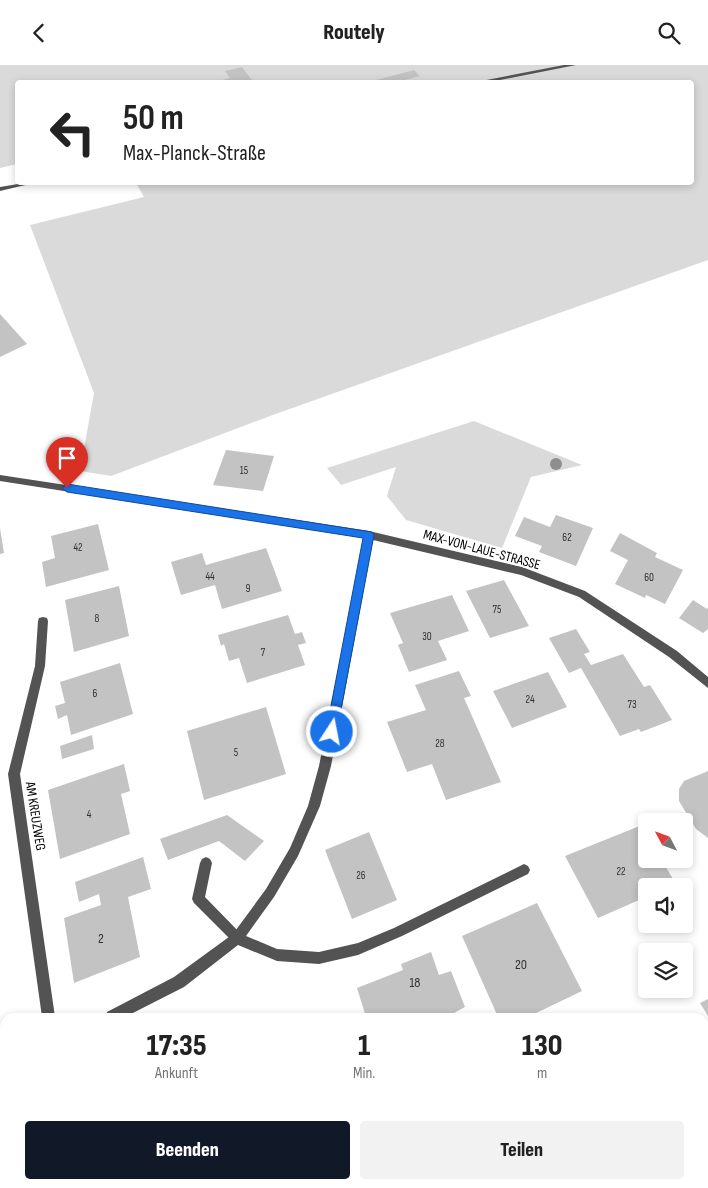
<!DOCTYPE html>
<html lang="de">
<head>
<meta charset="utf-8">
<style>
  body { margin:0; font-family:"Sofia Sans Condensed",sans-serif; background:#f2f2f2; color:#222; height:100vh; display:flex; flex-direction:column; font-size:19px; white-space:nowrap }
  * { box-sizing:border-box; margin:0 }
  p { font-size:16px; color:#767676 }
  .icon { flex:none; width:28px; height:28px; fill:none; stroke:currentColor; stroke-width:2; stroke-linecap:round; stroke-linejoin:round }
  .map { position:relative; flex:1; overflow:hidden }
  .panel { position:absolute; left:0px; top:948px; width:709px; height:176px; display:flex; flex-direction:column; background:#fff; border-radius:15px 15px 0 0; box-shadow:0 2px 8px #0003 }
  .panel>* { flex:none }
  .banner { position:absolute; left:15px; top:15px; width:679px; height:105px; border-radius:5px; box-shadow:0 2px 8px #0003; background:#fff; color:#222; overflow:hidden }
  .needle { width:32px; rotate:311deg }
  .buttons { position:absolute; left:638px; top:748px; display:grid; gap:10px }
  .buttons a { display:grid; place-items:center; width:55px; height:55px; border-radius:5px; background:#fff; box-shadow:0 2px 8px #0003; font-size:25px }
  .pin { position:absolute; display:grid; place-items:center; width:42px; height:42px; color:#fff; margin:-51px -21px; border-radius:50% 50% 50% 0; rotate:-45deg; box-shadow:0 0 5px #0007 }
  .pin .icon { rotate:45deg }
  .me { position:absolute; width:55px; margin:-28px; rotate:11deg; stroke-linejoin:round; filter:drop-shadow(0 0 4px #0008) }
  .turn { display:flex; align-items:center; gap:18px; height:105px; padding:0 25px; font-size:22px }
  .turn .icon { width:65px; height:65px; stroke-width:2.5 }
  .turn b { display:block; font-size:35px; line-height:42px }
  .eta { display:flex; justify-content:space-evenly; align-items:center; height:85px; text-align:center }
  .eta b { font-size:30px; font-weight:800; line-height:35px }
  .cta { display:flex; gap:10px; margin-top:auto; padding:10px 25px }
  .cta a { flex:1; height:58px; border-radius:5px; background:#111827; color:#fff; font-size:20px; font-weight:800; line-height:58px; text-align:center }
  .cta a+a { background:#f2f2f2; color:#222 }
  header { display:flex; justify-content:space-between; align-items:center; height:65px; padding:0 25px; background:#fff; font-size:22px; font-weight:800 }
  .map>svg:first-child { display:block }
  .green { fill:#dadada }
  .building { fill:#c3c3c3 }
  .lines { fill:none; stroke-linecap:round; stroke-linejoin:round }
  .service { fill:#535353; fill-rule:evenodd }
  .minor { fill:#535353; fill-rule:evenodd }
  .tree { fill:#8e8e8e }
  .route { fill:#1a73e8; stroke:#114b97 }
  .labels { text-anchor:middle; stroke-width:4; stroke-linejoin:round; paint-order:stroke }
  .number-label { font-size:11px; fill:#313131 }
  .street-label { font-size:14px; fill:#000; stroke:#fff }
  .near-number-label { font-size:14px; fill:#313131 }
</style>
</head>
<body>
<header><svg class="icon" aria-label="back" viewBox="0 0 24 24"><path d="M15 5l-7 7 7 7"/></svg>Routely<svg class="icon" aria-label="search" viewBox="0 0 24 24"><circle cx="10" cy="10" r="6"/><path d="M15 15l6 6"/></svg></header>
<div class="map">
<svg width="708" height="1123" viewBox="0 0 708 1123">
  <rect width="100%" height="100%" fill="#fff"/>
  <g class="green">
    <polygon points="0,0 708,0 708,195 270,351 111,411 80,406 94,328 30,160 144,132 136,118 691,118 691,18 18,18 17,99 0,103"/>
    <polygon points="474,356 582,400 531,412 502,483 406,455 387,431 396,402 341,420 327,403"/>
    <polygon points="5,1043 5,1119 71,1119 72,1123 0,1123 0,1045"/>
  </g>
  <g class="building">
    <polygon points="242,2 254,18 211,18 230,13 225,6"/>
    <polygon points="414,5 420,11 393,18 365,18"/>
    <polygon points="0,249 27,279 0,292"/>
    <polygon points="226,385 274,391 263,426 213,420"/>
    <polygon points="556,450 593,463 576,501 539,487 542,481 515,471 524,452 550,462"/>
    <polygon points="98,459 109,505 46,522 42,497 55,493 51,471"/>
    <polygon points="0,463 4,488 0,489"/>
    <polygon points="620,468 657,488 655,492 683,505 665,539 646,530 645,533 615,519 628,495 610,486"/>
    <polygon points="266,483 282,526 222,544 215,520 181,530 171,497 202,488 206,500"/>
    <polygon points="504,515 529,561 490,573 466,526"/>
    <polygon points="119,521 129,571 74,587 65,535"/>
    <polygon points="452,530 469,566 438,576 447,595 409,607 398,580 403,578 390,548"/>
    <polygon points="693,535 707,544 708,542 708,564 703,568 679,553"/>
    <polygon points="288,550 295,569 302,567 306,578 298,580 305,600 247,618 239,593 229,596 224,579 221,581 218,570"/>
    <polygon points="576,564 590,587 584,589 591,600 623,589 644,622 650,620 672,655 641,667 639,664 620,671 581,603 569,608 549,573"/>
    <polygon points="120,598 133,649 71,670 67,650 58,654 55,641 65,638 60,617"/>
    <polygon points="459,606 471,631 464,633 501,717 446,735 432,699 407,707 387,657 426,645 415,620"/>
    <polygon points="548,607 567,642 512,663 493,626"/>
    <polygon points="266,642 286,709 204,735 187,666"/>
    <polygon points="92,670 94,684 62,694 60,681"/>
    <polygon points="124,699 130,726 121,729 130,769 60,794 48,725"/>
    <polygon points="708,706 708,773 696,764 679,736 679,724 684,716"/>
    <polygon points="227,750 264,776 245,796 219,776 168,795 160,774"/>
    <polygon points="642,760 646,768 646,794 661,794 676,819 671,821 646,821 646,832 598,853 565,791"/>
    <polygon points="369,767 397,835 352,854 325,785"/>
    <polygon points="143,792 151,824 128,832 140,892 74,918 64,853 101,840 99,829 79,837 75,817"/>
    <polygon points="537,838 582,926 528,952 498,952 462,871"/>
    <polygon points="431,887 439,910 451,906 465,942 454,948 456,952 366,952 357,923 403,905 401,899"/>
    <polygon points="708,934 708,951 700,938"/>
    <polygon points="708,1048 708,1123 690,1123 688,1119 704,1119 704,1049"/>
  </g>
  <g class="lines">
    <g class="service">
      <polygon points="564,0 576,0 485,18 471,18"/>
      <polygon points="24,118 34,118 0,126 0,122"/>
      <polygon points="206,792 210,794 212,798 205,832 241,869 243,873 241,877 237,879 233,877 194,838 192,834 200,798 202,794"/>
    </g>
    <g class="minor">
      <polygon points="0,410 369,466 522,502 585,526 677,586 708,612 708,623 669,592 579,532 521,510 373,475 331,701 320,741 298,791 274,832 246,871 277,884 319,887 358,878 394,863 524,799 528,801 530,805 528,809 402,871 358,890 319,899 277,896 238,880 184,922 125,952 106,952 107,947 174,912 233,869 266,824 290,783 308,741 319,701 364,473 0,416"/>
      <polygon points="43,552 47,553 48,556 45,601 20,709 55,952 42,952 8,709 35,601 38,556 39,553"/>
      <polygon points="5,988 5,1002 0,1004 0,990"/>
    </g>
  </g>
  <circle class="tree" cx="556" cy="399" r="6"/>
  <polygon class="route" points="67,419 372,467 374,470 336,671 332,672 326,667 363,473 67,427 62,423"/>
  <g class="labels">
    <g class="number-label">
      <text x="244" y="409">15</text>
      <text x="567" y="476">62</text>
      <text x="78" y="486">42</text>
      <text x="210" y="515">44</text>
      <text x="649" y="516">60</text>
      <text x="248" y="527">9</text>
      <text x="497" y="548">75</text>
      <text x="97" y="557">8</text>
      <text x="427" y="575">30</text>
      <text x="263" y="591">7</text>
      <text x="95" y="632">6</text>
      <text x="530" y="638">24</text>
      <text x="632" y="643">73</text>
      <text x="440" y="682">28</text>
      <text x="236" y="691">5</text>
      <text x="89" y="753">4</text>
      <text x="621" y="810">22</text>
      <text x="361" y="814">26</text>
    </g>
    <g class="street-label">
      <text transform="translate(482 484) rotate(15)" y="5">MAX-VON-LAUE-STRASSE</text>
      <text transform="translate(36 751) rotate(81)" y="5">AM KREUZWEG</text>
    </g>
    <g class="near-number-label">
      <text x="101" y="878">2</text>
      <text x="521" y="904">20</text>
      <text x="415" y="922">18</text>
    </g>
  </g>
</svg>
<div class="buttons">
<a><svg class="needle" viewBox="-14 -14 28 28"><path d="M0-13l5 13h-10z" fill="#e53935"/><path d="M0 13l5-13h-10z" fill="#767676"/></svg></a>
<a><svg class="icon" aria-label="sound" viewBox="0 0 24 24"><path d="M4 9h4l5-4v14l-5-4H4zM17 9q2 3 0 6"/></svg></a>
<a><svg class="icon" aria-label="layers" viewBox="0 0 24 24"><path d="M12 4l9 5-9 5-9-5zM3 14l9 5 9-5"/></svg></a>
</div>
<div class="pin" style="left:67px;top:423px;background:#d93025"><svg class="icon" aria-label="arrive" viewBox="0 0 24 24"><path d="M6 21V4h12l-3 4 3 4H6"/></svg></div>
<svg class="me" style="left:332px;top:667px" viewBox="-20 -20 40 40"><circle r="17" fill="#1a73e8" stroke="#fff" stroke-width="3"/><path d="M0-11L8 9 0 5-8 9z" fill="#fff"/></svg>
<div class="banner">
<div class="turn"><svg class="icon" aria-label="left" viewBox="0 0 24 24"><path d="M17 20v-9H6M10 6l-5 5 5 5"/></svg><div><b>50 m</b>Max-Planck-Straße</div></div>
</div>
<section class="panel">
<div class="eta">
<div><b>17:35</b><p>Ankunft</p></div>
<div><b>1</b><p>Min.</p></div>
<div><b>130</b><p>m</p></div>
</div>
<div class="cta"><a>Beenden</a><a>Teilen</a></div>
</section>
</div>
</body>
</html>
